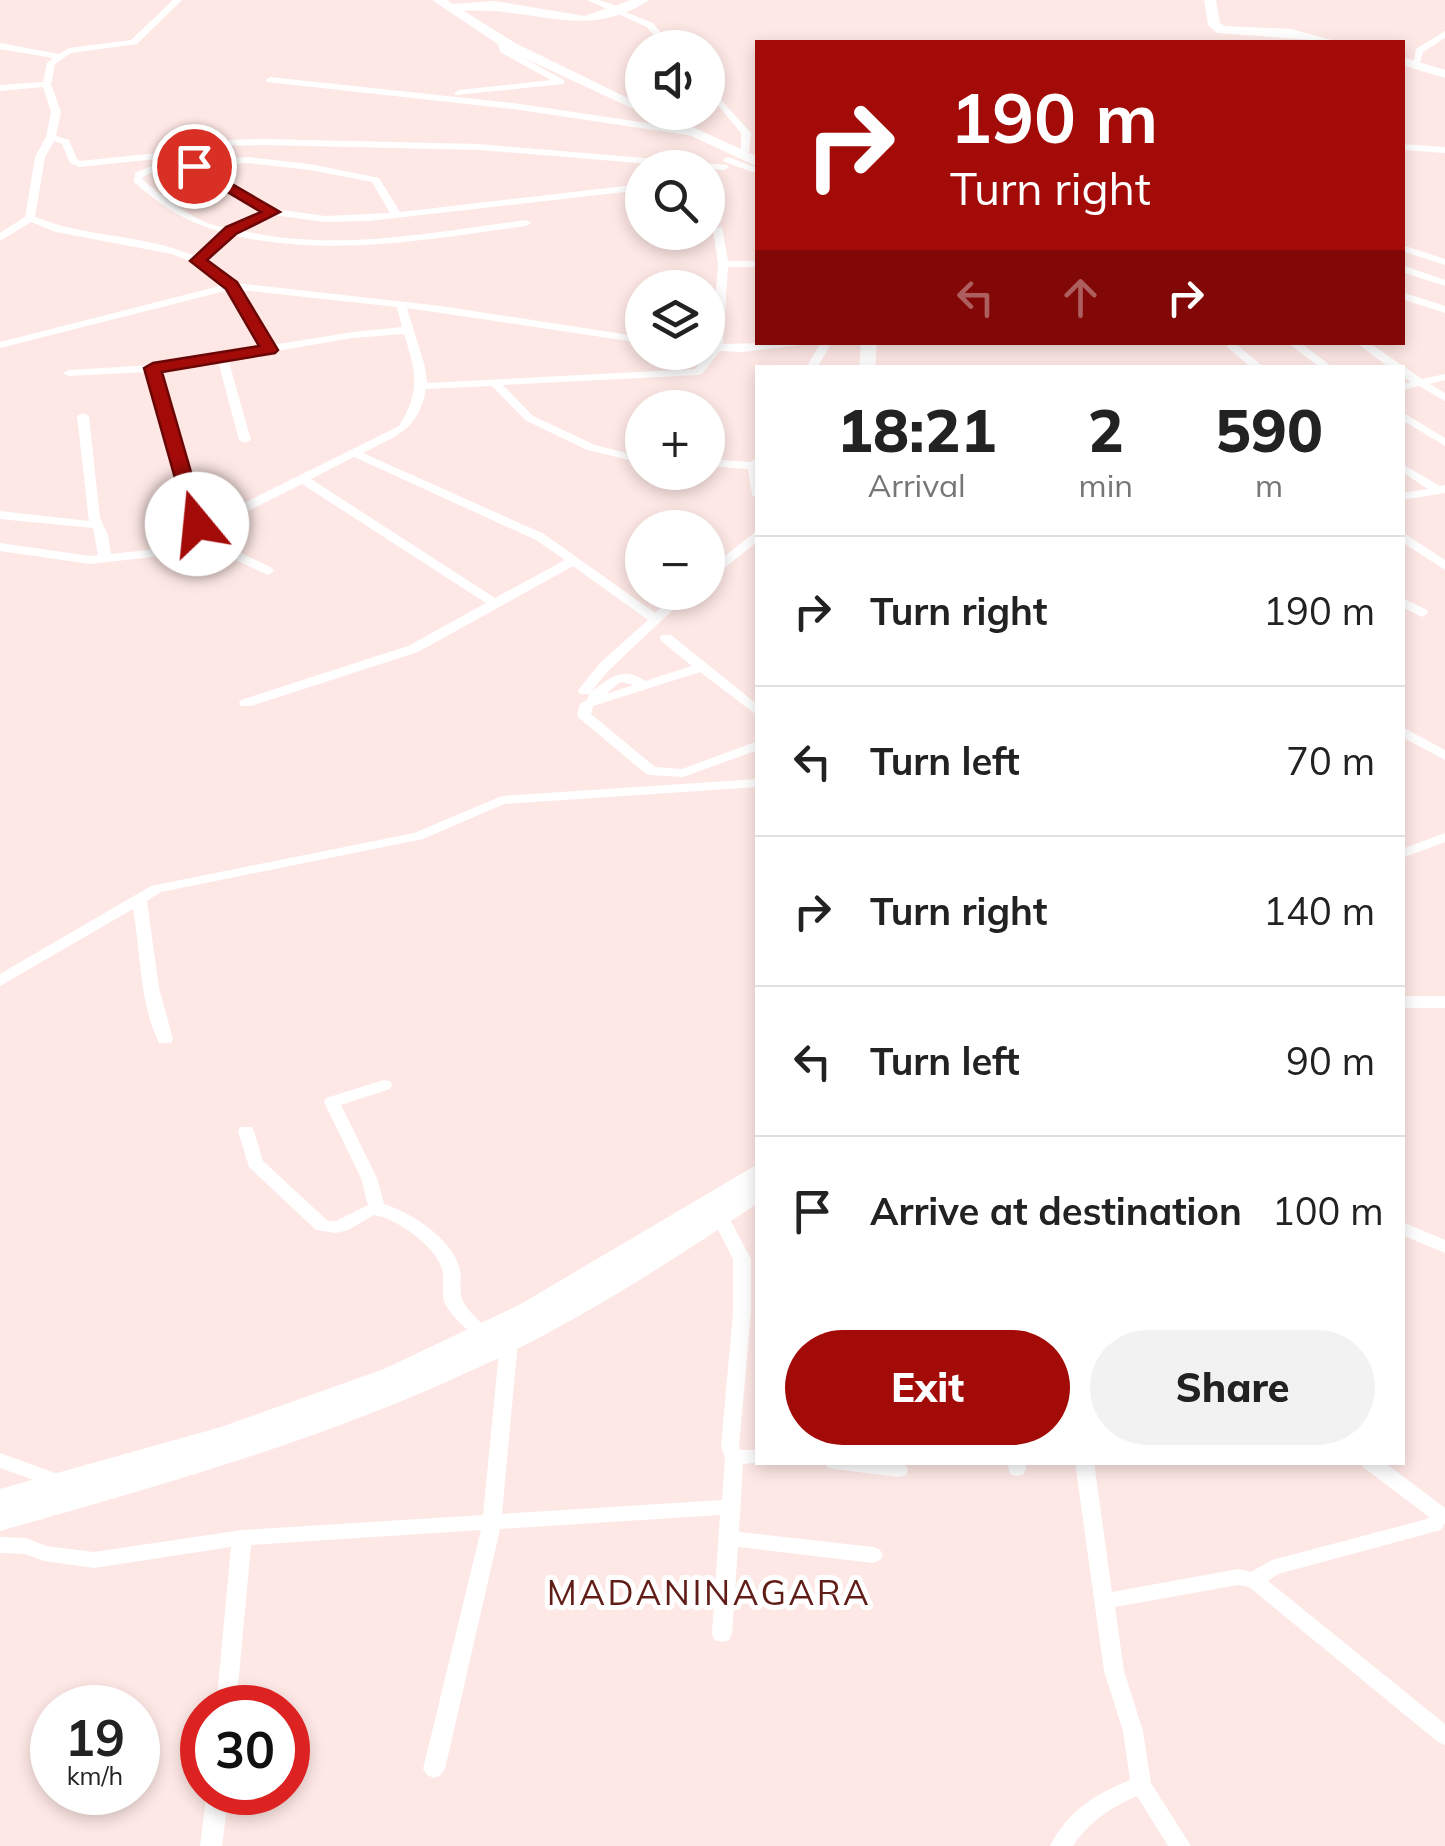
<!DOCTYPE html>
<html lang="en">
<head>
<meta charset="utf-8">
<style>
  body { margin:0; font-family:Mulish,sans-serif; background:#f2f2f2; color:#222; height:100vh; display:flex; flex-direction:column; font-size:38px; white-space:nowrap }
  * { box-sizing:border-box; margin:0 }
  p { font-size:32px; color:#767676 }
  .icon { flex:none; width:55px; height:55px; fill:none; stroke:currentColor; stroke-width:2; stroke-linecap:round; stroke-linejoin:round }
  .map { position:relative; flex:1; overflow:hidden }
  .sheet { position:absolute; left:755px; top:365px; width:650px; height:1100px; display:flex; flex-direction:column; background:#fff; border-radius:0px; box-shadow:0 5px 15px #0003 }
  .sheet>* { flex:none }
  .hud { position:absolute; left:755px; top:40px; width:650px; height:305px; border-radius:0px; box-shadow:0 5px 15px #0003; background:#a30b09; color:#fff; overflow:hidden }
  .tools { position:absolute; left:625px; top:30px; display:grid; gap:20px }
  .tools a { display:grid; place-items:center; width:100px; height:100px; border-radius:50%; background:#fff; box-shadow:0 5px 15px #0003; font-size:50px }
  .speed { position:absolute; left:30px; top:1685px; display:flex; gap:20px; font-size:50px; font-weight:700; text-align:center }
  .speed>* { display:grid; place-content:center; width:130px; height:130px; border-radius:50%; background:#fff; box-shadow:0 5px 15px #0003; line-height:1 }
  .speed small { font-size:25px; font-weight:400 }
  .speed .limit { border:15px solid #d22; background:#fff; color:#111 }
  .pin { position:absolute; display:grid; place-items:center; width:85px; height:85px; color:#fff; margin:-42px; border:5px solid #fff; border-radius:50%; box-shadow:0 2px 10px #0007 }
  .me { position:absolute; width:110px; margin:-55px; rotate:343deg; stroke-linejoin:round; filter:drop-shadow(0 0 8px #0008) }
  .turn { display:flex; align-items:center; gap:35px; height:210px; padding:0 30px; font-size:45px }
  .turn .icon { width:130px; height:130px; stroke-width:2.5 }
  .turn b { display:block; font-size:70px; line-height:85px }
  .lanes { display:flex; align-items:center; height:95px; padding:0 30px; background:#0003; justify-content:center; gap:50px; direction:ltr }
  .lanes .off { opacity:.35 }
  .eta { display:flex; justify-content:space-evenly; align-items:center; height:170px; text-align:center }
  .eta b { font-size:60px; font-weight:800; line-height:70px }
  .button { display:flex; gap:20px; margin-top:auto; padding:20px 30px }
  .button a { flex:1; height:115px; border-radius:60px; background:#a30b09; color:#fff; font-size:40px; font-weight:800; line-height:115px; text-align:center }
  .button a+a { background:#f2f2f2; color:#222 }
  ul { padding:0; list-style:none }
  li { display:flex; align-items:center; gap:30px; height:150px; padding:0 30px; border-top:2px solid #e0e0e0 }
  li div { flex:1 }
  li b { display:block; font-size:38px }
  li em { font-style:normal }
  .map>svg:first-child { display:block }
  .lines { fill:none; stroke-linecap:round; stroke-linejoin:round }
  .minor { fill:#fff; fill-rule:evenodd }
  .tertiary { fill:#fff; fill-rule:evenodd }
  .secondary { fill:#fff; fill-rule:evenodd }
  .route { fill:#a30b09; stroke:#6a0706; stroke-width:2.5 }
  .labels { text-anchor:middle; stroke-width:10; stroke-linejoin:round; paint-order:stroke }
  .near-quarter-label { font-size:35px; letter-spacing:2.5px; fill:#611d17; stroke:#fff }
</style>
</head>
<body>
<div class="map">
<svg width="1445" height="1846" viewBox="0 0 1445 1846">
  <rect width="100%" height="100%" fill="#fee8e5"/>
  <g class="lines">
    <g class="minor">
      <path d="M 173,0 L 182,0 L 137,44 L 71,53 L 55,64 L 51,84 L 61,112 L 56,136 L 69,140 L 77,159 L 80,161 L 176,151 L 217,140 L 265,139 L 479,144 L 727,165 L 729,167 L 724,170 L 479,150 L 265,145 L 217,146 L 176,157 L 79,167 L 70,163 L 62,144 L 54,141 L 45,157 L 35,217 C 87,238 146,234 197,257 L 223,232 C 186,223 162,206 134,182 L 135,173 L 149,167 L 248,157 L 310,164 L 379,178 L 400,212 L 642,184 L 642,190 L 369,221 L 325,222 L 273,215 L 239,230 C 332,253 433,232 526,220 L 531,223 L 526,226 C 430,239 328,258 232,235 L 204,261 L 235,283 L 441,306 L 642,337 L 642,343 L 407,308 L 425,367 L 427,383 L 695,369 L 709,350 L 708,344 L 712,344 L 718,264 L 713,229 L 722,227 L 728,261 L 758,261 L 758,267 L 728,267 L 723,344 L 810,342 L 809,344 L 743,352 L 720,351 L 702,374 L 698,375 L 503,385 L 533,416 L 595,445 L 642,457 L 642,463 L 587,450 L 525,420 L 492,386 L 426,389 C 418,431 397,435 363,453 L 544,534 L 655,613 L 678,592 L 692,592 L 609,670 L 591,692 C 609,678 623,665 645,681 L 692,666 L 661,641 L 660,638 L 661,635 L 671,635 L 758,705 L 758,716 L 700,672 L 593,706 L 591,714 L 655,767 L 682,769 L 758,741 L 758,750 L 683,777 L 651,775 L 646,774 L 579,718 L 577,715 L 580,704 L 587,700 L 589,694 L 580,694 L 578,691 L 580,688 L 599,664 L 648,620 L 573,566 L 418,652 L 251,706 L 241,706 L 239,703 L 241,700 L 408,646 L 486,603 L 302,484 L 252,509 L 206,525 L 220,537 L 222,544 L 272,568 L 274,571 L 268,575 L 214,550 L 90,564 L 0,551 L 0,543 L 90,556 L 98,555 L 93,528 L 0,519 L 0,511 L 89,521 L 77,416 L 83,413 L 89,416 L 100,518 L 108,535 L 111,554 L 210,543 L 191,524 L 148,372 L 69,376 L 63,373 L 69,370 L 153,365 L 262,347 L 229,290 L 0,348 L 0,342 L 224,285 L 194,263 L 172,254 L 56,232 L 31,222 L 0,241 L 0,233 L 25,217 L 35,157 L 46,137 L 51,112 L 43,87 L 0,91 L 0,85 L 43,82 L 47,63 L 53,58 L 0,49 L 0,43 L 59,54 L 69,48 L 131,40 ZM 248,163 L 310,170 L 372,182 L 390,213 L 325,216 L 275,209 L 203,167 ZM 192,169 L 264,212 C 254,216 238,227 227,227 C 202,228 160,195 142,179 L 143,177 L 151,173 ZM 240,290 L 397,307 L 402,327 L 353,332 L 272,345 ZM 404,334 C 416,372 421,390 399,426 L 244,503 L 201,518 L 159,370 L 218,361 L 239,440 L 245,443 L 251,440 L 228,359 L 353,338 ZM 354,457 L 536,540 L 565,560 L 495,598 L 311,479 ZM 620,682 L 634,685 L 606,694 Z"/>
      <polygon points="587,0 599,0 620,7 620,10 653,23 674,48 665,48 647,27"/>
      <polygon points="1445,31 1445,38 1423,52 1419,66 1413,66 1416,49"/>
      <polygon points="501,37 505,40 507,49 564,80 564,84 456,95 454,93 459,90 551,80 500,52 497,40"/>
      <polygon points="270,77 513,103 694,130 699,133 694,136 513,109 267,82 266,80"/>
      <polygon points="708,85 751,133 749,152 741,150 741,133 708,93"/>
      <polygon points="1402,144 1445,147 1445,153 1402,150"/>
      <polygon points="728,157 758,168 758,174 725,162 723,160"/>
      <polygon points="1402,245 1445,259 1445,265 1402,251"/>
      <polygon points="1402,265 1445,280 1445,286 1402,272"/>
      <polygon points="1402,292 1445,306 1445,313 1402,299"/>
      <polygon points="821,342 832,342 817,368 806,368"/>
      <polygon points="1286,342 1299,342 1334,368 1321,368"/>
      <polygon points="1355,342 1368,342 1422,379 1445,374 1445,380 1430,384 1445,393 1445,401 1419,386 1402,390 1402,384 1411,382 1402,376 1402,368 1390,368"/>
      <polygon points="1232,343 1236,344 1265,368 1252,368 1228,348 1227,346"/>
      <polygon points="1402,412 1445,438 1445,446 1402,420"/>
      <polygon points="758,458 758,498 752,495 748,469 708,466 708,459 750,462"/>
      <polygon points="1402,464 1440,486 1445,485 1445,493 1402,500 1402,493 1428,489 1402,472"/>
      <polygon points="758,530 758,541 712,578 708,579 708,569"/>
      <polygon points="1402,532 1445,560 1445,570 1402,542"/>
      <polygon points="1402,598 1427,610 1428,613 1422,617 1402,607"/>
      <polygon points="1402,727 1445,750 1445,760 1402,737"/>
      <path d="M 758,779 L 758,787 L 504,804 L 423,839 L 161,892 L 147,901 L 159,988 L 173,1039 L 171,1043 L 159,1043 C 139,1002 141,953 133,909 L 0,986 L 0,974 L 151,886 L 414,833 L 502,796 Z"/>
      <polygon points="1445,833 1445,842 1402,858 1402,849"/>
      <path d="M 384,1080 L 390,1081 L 392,1085 L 390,1089 L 341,1105 L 377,1178 L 384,1204 C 412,1213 453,1239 460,1270 C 462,1280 458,1292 463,1301 C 468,1312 481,1322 489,1330 L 492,1335 L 489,1340 L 483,1341 L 477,1340 C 467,1329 452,1317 445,1304 C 440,1293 446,1278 441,1266 C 434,1246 395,1217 374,1215 L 348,1230 L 336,1233 L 316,1230 L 249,1167 L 238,1131 L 240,1127 L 252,1127 L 254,1131 L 263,1161 L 328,1221 L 336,1221 L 368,1205 L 361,1178 L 324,1102 L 326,1098 Z"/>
      <polygon points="720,1210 726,1212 751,1259 751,1312 739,1447 741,1450 758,1450 758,1462 763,1462 743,1464 739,1532 873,1547 880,1550 883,1555 880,1560 873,1563 738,1547 732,1634 729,1640 722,1642 715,1640 712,1634 720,1515 500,1529 445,1769 441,1775 434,1778 427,1775 423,1769 481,1530 251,1545 236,1708 216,1708 231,1547 94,1568 44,1561 25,1554 0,1553 0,1537 26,1538 46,1546 94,1552 242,1530 483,1515 500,1341 503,1336 509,1335 515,1336 518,1341 502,1514 722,1500 725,1457 721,1447 733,1312 733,1259 711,1216 714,1212"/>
      <polygon points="1402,1222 1445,1240 1445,1253 1402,1235"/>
      <polygon points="0,1453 69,1478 72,1483 69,1488 62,1490 0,1468"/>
      <polygon points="825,1462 896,1462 906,1465 908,1470 906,1475 899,1477 834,1469 827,1467"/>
      <polygon points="1007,1462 1026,1462 1026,1469 1024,1474 1017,1476 1010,1474"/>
      <path d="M 1075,1462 L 1094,1462 L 1112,1592 L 1238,1569 L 1251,1572 L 1272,1560 L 1427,1519 L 1429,1517 L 1363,1467 L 1361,1462 L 1384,1462 L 1445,1508 L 1445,1523 L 1441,1530 L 1278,1574 L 1268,1581 L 1445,1724 L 1445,1745 L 1438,1742 L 1249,1587 L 1238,1585 L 1115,1607 L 1124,1671 L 1143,1731 L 1151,1783 L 1191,1846 L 1168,1846 L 1137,1796 C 1110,1808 1089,1822 1073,1846 L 1050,1846 C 1067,1812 1095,1794 1130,1780 L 1123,1731 L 1104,1671 Z"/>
      <polygon points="207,1792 229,1792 222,1846 200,1846"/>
    </g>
    <rect class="tertiary" x="1402" y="996" width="43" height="12"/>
    <g class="secondary">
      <path d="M 432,0 L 447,0 L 453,4 L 495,1 L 585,16 L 631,0 L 649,0 C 587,42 532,6 464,11 L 515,43 L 642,105 L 642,112 L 660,112 L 758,157 L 758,167 L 505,49 Z"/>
      <polygon points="1204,0 1216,0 1220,23 1225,26 1291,29 1339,42 1217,33 1208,25"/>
      <polygon points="1402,57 1445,70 1445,78 1402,65"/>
      <polygon points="861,342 877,342 875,368 859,368"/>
      <path d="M 758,1164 L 758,1203 C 667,1264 575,1324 475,1369 C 323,1440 161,1485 0,1531 L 0,1489 L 221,1427 L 384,1369 L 519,1305 Z"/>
    </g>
  </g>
  <polygon class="route" points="194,162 280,212 236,234 207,260 237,282 278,350 275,353 162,372 206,524 197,530 188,524 144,368 153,363 259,346 226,289 190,261 226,227 261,212 189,169 187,166"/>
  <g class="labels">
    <g class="near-quarter-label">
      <text x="709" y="1605">MADANINAGARA</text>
    </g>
  </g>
</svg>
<div class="tools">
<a><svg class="icon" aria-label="sound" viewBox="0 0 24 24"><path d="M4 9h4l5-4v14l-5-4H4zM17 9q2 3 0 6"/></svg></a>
<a><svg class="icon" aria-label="search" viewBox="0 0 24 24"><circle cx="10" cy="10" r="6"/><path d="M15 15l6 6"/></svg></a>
<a><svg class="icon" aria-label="layers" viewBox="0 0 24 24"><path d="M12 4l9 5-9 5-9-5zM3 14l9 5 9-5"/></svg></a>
<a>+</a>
<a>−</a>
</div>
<div class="speed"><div>19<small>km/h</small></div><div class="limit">30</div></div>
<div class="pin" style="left:194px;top:166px;background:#d93025"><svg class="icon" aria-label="arrive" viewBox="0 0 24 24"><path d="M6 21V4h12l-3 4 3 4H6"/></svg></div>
<svg class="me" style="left:197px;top:524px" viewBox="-20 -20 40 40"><circle r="19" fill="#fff"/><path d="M0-13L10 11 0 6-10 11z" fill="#a30b09"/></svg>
<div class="hud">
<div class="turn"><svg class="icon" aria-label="right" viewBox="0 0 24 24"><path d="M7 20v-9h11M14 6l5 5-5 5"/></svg><div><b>190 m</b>Turn right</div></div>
<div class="lanes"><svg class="icon off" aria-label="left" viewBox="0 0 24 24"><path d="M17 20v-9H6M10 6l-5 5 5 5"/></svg><svg class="icon off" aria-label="ahead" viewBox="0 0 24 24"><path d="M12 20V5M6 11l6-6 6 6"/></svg><svg class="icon" aria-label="right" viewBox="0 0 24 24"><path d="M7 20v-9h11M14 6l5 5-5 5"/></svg></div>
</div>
<section class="sheet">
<div class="eta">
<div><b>18:21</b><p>Arrival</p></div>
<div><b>2</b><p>min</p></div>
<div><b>590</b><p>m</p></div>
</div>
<ul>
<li><svg class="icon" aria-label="right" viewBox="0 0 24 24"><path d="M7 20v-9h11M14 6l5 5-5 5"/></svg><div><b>Turn right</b></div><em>190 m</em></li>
<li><svg class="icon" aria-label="left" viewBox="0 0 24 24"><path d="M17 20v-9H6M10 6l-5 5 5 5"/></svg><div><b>Turn left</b></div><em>70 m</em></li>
<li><svg class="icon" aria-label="right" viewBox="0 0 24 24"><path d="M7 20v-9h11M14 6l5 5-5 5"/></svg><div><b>Turn right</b></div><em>140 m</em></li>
<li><svg class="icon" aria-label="left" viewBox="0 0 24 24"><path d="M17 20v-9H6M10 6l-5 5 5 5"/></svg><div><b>Turn left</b></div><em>90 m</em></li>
<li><svg class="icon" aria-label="arrive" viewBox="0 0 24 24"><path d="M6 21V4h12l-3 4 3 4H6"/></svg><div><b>Arrive at destination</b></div><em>100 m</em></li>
</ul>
<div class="button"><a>Exit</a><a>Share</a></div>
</section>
</div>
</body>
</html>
